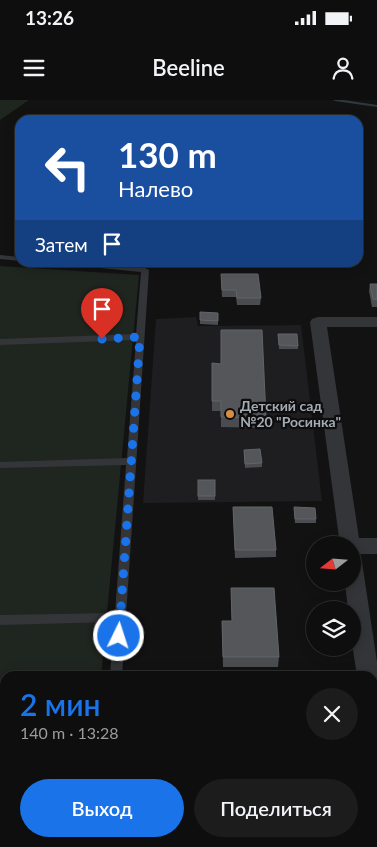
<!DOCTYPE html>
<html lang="ru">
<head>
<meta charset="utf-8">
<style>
  body { margin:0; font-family:Lato,sans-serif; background:#1c1c1c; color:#f1f3f6; height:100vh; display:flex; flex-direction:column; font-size:19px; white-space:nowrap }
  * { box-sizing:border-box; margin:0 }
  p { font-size:16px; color:#9b9c9e }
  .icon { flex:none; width:28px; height:28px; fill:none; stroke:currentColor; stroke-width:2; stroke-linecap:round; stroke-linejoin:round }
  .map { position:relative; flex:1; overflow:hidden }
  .side { position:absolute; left:0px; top:571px; width:378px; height:176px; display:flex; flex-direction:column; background:#0e0e0e; border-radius:15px 15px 0 0; box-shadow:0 2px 12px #0003,0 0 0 1px #2e2e2e }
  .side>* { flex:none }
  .hud { position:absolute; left:15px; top:15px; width:348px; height:152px; border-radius:15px; box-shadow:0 2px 12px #0003,0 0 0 1px #2e2e2e; background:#1a4fa0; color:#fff; overflow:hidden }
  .needle { width:32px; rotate:253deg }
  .buttons { position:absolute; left:306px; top:436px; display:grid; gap:10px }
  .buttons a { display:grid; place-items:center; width:55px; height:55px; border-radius:50%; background:#0e0e0e; box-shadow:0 2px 12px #0003,0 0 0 1px #2e2e2e; font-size:25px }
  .pin { position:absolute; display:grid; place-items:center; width:42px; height:42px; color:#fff; margin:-51px -21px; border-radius:50% 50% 50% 0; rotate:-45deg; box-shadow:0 0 5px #0007 }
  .pin .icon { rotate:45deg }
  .me { position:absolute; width:55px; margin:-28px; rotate:4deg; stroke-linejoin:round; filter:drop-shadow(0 0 4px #0008) }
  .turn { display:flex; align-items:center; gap:18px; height:105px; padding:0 20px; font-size:22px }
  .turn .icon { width:65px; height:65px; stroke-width:2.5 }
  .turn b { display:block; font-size:35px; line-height:42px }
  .then { display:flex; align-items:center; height:48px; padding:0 20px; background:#0003; gap:10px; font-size:19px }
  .round { display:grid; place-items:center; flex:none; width:52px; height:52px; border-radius:26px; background:#1c1c1c }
  .overview { display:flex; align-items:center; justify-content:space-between; height:85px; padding:0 20px }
  h1 { font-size:30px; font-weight:600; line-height:38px; color:#1a73e8 }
  .primary-button { display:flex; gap:10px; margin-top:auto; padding:10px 20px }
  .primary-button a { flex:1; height:58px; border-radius:30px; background:#1a73e8; color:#fff; font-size:20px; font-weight:600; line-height:58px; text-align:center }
  .primary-button a+a { background:#1c1c1c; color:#f1f3f6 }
  .status { display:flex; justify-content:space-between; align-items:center; height:35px; padding:0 25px; background:#0e0e0e; direction:ltr }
  .status svg { height:14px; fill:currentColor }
  header { display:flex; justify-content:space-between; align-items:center; height:65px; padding:0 20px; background:#0e0e0e; font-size:22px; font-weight:600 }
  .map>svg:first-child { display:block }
  .built { fill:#1e1e20 }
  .green { fill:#1f251f }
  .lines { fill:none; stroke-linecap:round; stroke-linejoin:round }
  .stream { fill:#2f383c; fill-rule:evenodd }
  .service { fill:#333538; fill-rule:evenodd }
  .minor { fill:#333538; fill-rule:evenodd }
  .wall { fill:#4b4c4f }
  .building { fill:#54565a; stroke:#616468 }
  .route { stroke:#1a73e8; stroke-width:9; stroke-dasharray:0 16.2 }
  .poi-dot { fill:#da8c43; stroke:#0d0d0e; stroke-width:2 }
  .labels { text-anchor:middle; stroke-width:4.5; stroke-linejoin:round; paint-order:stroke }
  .poi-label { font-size:14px; font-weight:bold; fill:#a5abb2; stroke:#0d0d0e; text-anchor:start }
</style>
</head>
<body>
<div class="status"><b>13:26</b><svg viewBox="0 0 49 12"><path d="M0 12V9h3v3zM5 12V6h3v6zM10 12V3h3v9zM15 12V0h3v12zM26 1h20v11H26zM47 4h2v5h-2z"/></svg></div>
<header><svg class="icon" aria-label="menu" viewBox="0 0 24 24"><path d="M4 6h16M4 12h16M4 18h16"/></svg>Beeline<svg class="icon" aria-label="person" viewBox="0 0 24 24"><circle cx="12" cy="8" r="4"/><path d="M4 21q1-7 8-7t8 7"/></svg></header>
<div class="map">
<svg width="377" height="747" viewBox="0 0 377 747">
  <rect width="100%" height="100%" fill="#121213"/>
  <polygon class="built" points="196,217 198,226 301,225 322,401 143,403 156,219"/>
  <g class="green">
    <polygon points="0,0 29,0 0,20"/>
    <polygon points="0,166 139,175 101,576 5,576 5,742 85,743 85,747 0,747"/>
  </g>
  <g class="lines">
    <polygon class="stream" points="333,0 344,0 377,5 377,7 335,1"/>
    <g class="service">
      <polygon points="0,155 20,157 20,161 0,159"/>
      <polygon points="56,162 91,162 145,168 149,170 122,576 110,576 114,522 0,525 0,515 115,513 126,365 0,368 0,362 127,358 136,240 0,245 0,239 136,234 141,172 60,164"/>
      <polygon points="0,732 5,732 5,742 10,743 0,744"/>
      <polygon points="97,742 111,742 110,747 96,747"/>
    </g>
    <g class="minor">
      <polygon points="318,217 377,217 377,227 327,227 359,438 377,438 377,454 352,454 352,445 340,445 310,222 312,219"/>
      <polygon points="352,454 359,457 362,462 377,562 377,580 372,584 372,576 357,576 352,543 352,510 348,510 345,482 352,482"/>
      <polygon points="372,596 377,598 377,649 372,648"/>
    </g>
  </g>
  <g class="wall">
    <polygon points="221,174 261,198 260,205 237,205 236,197 222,197"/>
    <polygon points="370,184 377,184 377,207 372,207 369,191"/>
    <polygon points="200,212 218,213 218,225 200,224"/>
    <polygon points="278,234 298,246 298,249 279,249"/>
    <polygon points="212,263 266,318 266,328 221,327 221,311 212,311"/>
    <polygon points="244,350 262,363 262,367 245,368"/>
    <rect x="198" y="380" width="17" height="20"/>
    <polygon points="233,407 276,450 276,457 235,458"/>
    <polygon points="294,407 316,419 316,423 295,423"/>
    <polygon points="231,488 279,557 278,567 223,567 222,521 232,521"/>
  </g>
  <g class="building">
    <polygon points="221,174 258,174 261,198 237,198 236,190 222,190"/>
    <polygon points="370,184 377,184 377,200 373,199"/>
    <polygon points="200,212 218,213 218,221 200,220"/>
    <polygon points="221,230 262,230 266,318 221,317 221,301 212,301 212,263 221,264"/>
    <polygon points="278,234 297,234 298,246 279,245"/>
    <polygon points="260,349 262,363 245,364 244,350"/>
    <rect x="198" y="380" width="17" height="16"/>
    <polygon points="233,407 272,407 276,450 235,450"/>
    <polygon points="294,407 315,408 316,419 295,419"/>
    <polygon points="231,488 274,488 279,557 223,557 222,521 232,521"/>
    <polygon points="129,742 157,742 157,747 128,747"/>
    <rect x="168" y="742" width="35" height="5"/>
    <rect x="244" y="742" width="50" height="5"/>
  </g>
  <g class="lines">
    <polyline class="route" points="102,239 140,237 119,536"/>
  </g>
  <circle class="poi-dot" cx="230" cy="314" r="5"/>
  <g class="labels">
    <g class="poi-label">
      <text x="240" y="311">Детский сад<tspan x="240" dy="16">№20 "Росинка"</tspan></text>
    </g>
  </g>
</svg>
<div class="buttons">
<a><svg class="needle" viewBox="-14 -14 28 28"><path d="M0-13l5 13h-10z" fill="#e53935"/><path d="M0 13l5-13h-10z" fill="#9b9c9e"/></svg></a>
<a><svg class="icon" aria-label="layers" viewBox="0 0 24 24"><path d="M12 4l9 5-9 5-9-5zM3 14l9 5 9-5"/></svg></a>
</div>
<div class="pin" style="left:102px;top:239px;background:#d93025"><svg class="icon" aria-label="arrive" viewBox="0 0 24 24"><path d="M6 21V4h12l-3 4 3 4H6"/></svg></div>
<svg class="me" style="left:119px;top:536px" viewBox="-20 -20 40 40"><circle r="17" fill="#1a73e8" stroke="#fff" stroke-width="3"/><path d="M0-11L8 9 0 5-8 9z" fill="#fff"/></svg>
<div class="hud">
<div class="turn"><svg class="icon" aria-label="left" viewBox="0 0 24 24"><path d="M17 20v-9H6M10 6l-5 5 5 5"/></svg><div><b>130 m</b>Налево</div></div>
<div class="then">Затем<svg class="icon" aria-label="arrive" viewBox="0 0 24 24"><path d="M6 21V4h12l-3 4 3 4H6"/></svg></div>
</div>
<section class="side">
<div class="overview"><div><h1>2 мин</h1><p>140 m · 13:28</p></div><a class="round"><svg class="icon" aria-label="close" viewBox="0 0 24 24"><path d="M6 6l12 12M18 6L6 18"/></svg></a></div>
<div class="primary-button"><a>Выход</a><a>Поделиться</a></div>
</section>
</div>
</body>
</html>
